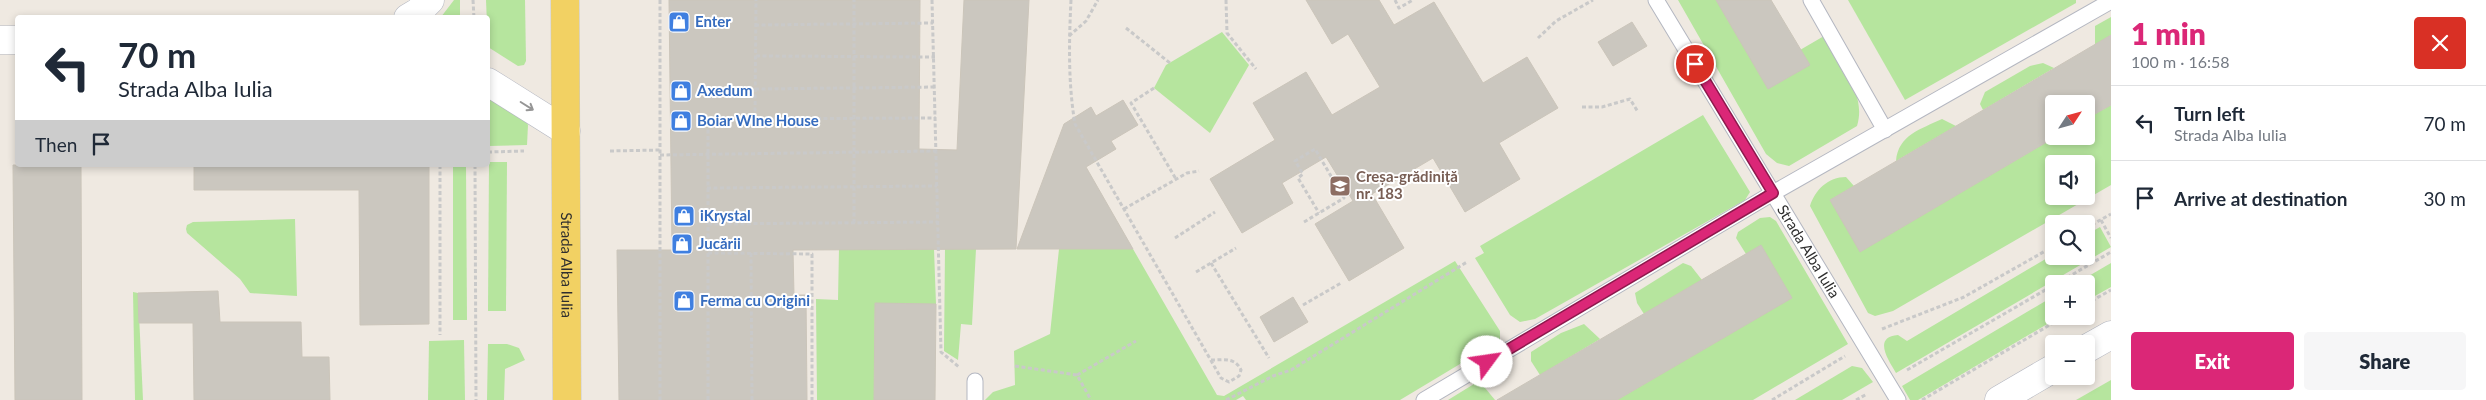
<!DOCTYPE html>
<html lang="en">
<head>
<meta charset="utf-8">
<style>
  body { margin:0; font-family:Lato,sans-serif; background:#f6f6f7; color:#1f2937; height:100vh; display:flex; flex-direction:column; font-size:19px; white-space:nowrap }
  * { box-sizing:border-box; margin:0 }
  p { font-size:16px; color:#747a83 }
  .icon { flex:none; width:28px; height:28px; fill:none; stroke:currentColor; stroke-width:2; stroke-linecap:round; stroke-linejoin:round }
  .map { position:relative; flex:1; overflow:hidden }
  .drawer { display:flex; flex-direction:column; background:#fff; width:375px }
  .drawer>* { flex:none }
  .hud { position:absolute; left:15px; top:15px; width:475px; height:152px; border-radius:5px; box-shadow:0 2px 8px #0003; background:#fff; color:#1f2937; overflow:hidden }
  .needle { width:32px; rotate:54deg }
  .buttons { position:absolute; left:2045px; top:95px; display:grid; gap:10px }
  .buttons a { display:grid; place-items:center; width:50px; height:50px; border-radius:5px; background:#fff; box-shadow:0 2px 8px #0003; font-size:25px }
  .pin { position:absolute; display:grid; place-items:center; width:42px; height:42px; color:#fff; margin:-21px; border:2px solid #fff; border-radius:50%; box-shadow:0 1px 5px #0007 }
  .me { position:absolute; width:55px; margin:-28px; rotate:59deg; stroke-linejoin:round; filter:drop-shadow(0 0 4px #0008) }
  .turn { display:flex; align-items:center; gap:18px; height:105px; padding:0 20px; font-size:22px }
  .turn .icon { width:65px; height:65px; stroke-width:2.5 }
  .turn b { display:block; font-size:35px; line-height:42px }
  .then { display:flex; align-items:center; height:48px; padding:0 20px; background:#0003; gap:10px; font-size:19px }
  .round { display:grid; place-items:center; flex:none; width:52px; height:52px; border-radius:5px; background:#f6f6f7 }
  .overview { display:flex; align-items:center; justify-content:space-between; height:85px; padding:0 20px }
  h1 { font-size:30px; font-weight:800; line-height:38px; color:#db2777 }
  .primary-button { display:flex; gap:10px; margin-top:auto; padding:10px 20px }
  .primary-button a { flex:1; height:58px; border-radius:5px; background:#db2777; color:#fff; font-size:20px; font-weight:800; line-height:58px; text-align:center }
  .primary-button a+a { background:#f6f6f7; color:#1f2937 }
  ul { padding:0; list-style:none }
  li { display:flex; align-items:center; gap:15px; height:75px; padding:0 20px; border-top:1px solid #e0e1e3 }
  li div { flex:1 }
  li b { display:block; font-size:19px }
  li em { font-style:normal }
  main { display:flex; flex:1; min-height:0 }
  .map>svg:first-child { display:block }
  .green { fill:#b6e59e; fill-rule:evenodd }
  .building { fill:#cbc7bf; stroke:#cbc5ba }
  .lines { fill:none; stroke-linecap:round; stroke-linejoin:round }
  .service-casing { stroke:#b4b7c1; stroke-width:17 }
  .minor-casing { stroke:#b4b7c1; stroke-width:29 }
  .secondary-casing { stroke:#b4b7c1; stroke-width:29 }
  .primary-casing { stroke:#c9c9c9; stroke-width:29 }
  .path { stroke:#c9c9c9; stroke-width:3; stroke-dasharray:4 2.5; stroke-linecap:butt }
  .service { stroke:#fff; stroke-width:15 }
  .minor { stroke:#fff; stroke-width:28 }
  .secondary { stroke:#fff; stroke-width:28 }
  .primary { stroke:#f2d163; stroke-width:28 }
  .oneway { stroke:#969696 }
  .route-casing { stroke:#8e194d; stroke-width:12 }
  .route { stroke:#db2777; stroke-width:9 }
  .labels { text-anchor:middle; stroke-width:4; stroke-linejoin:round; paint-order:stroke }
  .shop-label { font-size:15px; font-weight:bold; fill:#366cbe; stroke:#fff; text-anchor:start }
  .education-label { font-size:15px; font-weight:bold; fill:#785e54; stroke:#fff; text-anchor:start }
  .street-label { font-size:15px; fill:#2e2e2e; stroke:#fff }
</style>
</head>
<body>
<main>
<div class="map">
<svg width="2111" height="400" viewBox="0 0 2111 400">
  <rect width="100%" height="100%" fill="#efe9e1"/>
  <g class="green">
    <polygon points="454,0 460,0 460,17 441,17"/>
    <polygon points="486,0 525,0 526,61 524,65 518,66 488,47"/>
    <path d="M 1678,0 L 1716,0 L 1800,50 L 1824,36 C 1840,63 1867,94 1857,126 L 1789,166 L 1777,163 L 1766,154 Z"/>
    <polygon points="1848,0 2076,0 2076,3 1905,100"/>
    <polygon points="2111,17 2111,35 2095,45 2095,26"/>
    <polygon points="1222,32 1249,65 1210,133 1154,88 1166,65"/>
    <polygon points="2043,63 2054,68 1983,110 1980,104 1985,92 2030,66"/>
    <polygon points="489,93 523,116 528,125 527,145 489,146"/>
    <path d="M 2111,105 L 2111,185 L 1893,311 L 1875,316 L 1868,313 L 1810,206 C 1815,190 1828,177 1846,177 L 1854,186 L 1830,200 L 1861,251 L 2057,136 L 2086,136 L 2086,119 ZM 2054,164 L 2086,164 L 2086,196 L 2054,196 Z"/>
    <polygon points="1703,115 1750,192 1745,200 1535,319 1520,322 1510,315 1475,258 1484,253 1480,246"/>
    <path d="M 1942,119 L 1956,126 L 1896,161 C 1898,135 1921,129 1942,119 Z"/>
    <polygon points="489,162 507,162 506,311 488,311"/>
    <polygon points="453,165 466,165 467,320 453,320"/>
    <polygon points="1770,217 1776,221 1848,344 1753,400 1617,400 1791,298 1746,254 1736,238 1738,232 1760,218"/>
    <polygon points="295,219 297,296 250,293 240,279 187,233 186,229 187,225 193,222"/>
    <path d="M 2100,227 L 2111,247 L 1896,373 C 1889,361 1872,337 1898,335 L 1907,341 L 2054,254 L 2054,256 L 2086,256 L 2086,235 Z"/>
    <polygon points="839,248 934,249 936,304 875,304 874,400 817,400 816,299 838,300"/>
    <polygon points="945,248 976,249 972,325 961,324 958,360 944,351"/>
    <polygon points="1059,249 1133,249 1217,395 1224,396 1455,261 1500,331 1500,340 1400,400 1246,400 1243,396 1236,400 985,400 993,392 1015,385 1014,351 1050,334"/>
    <polygon points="1683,263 1691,266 1702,280 1644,314 1637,303 1635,293"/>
    <polygon points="2111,263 2111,287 2086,301 2086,284 2075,284"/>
    <polygon points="133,292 138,293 143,400 135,400"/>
    <polygon points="2054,296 2054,316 2061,316 1918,400 1910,400 1902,386"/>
    <polygon points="1584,324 1600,339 1540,375 1531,361 1531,352 1561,333"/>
    <polygon points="464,340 465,400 428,400 429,341"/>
    <polygon points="488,344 507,344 519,348 525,360 505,369 504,400 487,400"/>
    <polygon points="1852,366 1862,368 1873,382 1842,400 1795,400"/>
    <polygon points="2111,380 2111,400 2076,400"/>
    <polygon points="1481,383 1495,400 1448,400 1474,384"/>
  </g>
  <g class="building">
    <polygon points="669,0 920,0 919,149 957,150 964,0 1029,0 1016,249 793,250 794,295 806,295 807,400 619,400 617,250 672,250"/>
    <polygon points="1306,0 1379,0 1394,25 1434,2 1483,83 1527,57 1558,108 1499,143 1520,179 1465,212 1433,158 1372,194 1404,248 1349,281 1315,224 1353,201 1326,157 1282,183 1293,203 1242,233 1210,179 1275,140 1253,103 1306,72 1332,115 1380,87 1348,34 1332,44"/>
    <polygon points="1716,0 1771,0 1810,65 1768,89"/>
    <polygon points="1632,22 1647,46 1613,66 1598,42"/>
    <polygon points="2111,35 2111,105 2086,119 2086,104 2054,104 2054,136 2057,136 1860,252 1830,200"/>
    <polygon points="1123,100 1138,125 1111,141 1116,149 1086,167 1133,249 1017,249 1064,124 1091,107 1096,116"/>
    <polygon points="13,165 81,165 82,400 15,400"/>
    <polygon points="194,165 429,165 429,324 360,325 359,190 194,190"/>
    <polygon points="1761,245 1792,298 1617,400 1497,400"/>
    <polygon points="218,291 220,322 301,322 302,357 329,357 330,400 194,400 193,323 139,323 138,293"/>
    <polygon points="1293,297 1308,322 1274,342 1260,317"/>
    <polygon points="875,303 936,304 935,400 874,400"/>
  </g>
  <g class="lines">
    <g class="service-casing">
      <g id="service">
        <path id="s1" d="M 1656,0 L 1898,400"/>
        <polyline points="1811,0 1885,130"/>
        <polyline points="975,400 975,381"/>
        <polyline points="1424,400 1773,193 2111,1"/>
      </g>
    </g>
    <g class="minor-casing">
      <g id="minor">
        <polyline points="408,18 418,12 430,0"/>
        <polyline points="0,40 18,40"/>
        <polyline points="488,82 566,131"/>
      </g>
    </g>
    <g class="secondary-casing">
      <g id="secondary">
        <polyline points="2086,349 2111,335"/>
        <polyline points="1999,400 2054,368"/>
      </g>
    </g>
    <g class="primary-casing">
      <g id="primary">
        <path id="s2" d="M 565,0 L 567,400"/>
      </g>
    </g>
    <g class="path">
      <polyline points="473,0 474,18"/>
      <polyline points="660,0 660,400"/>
      <polyline points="932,0 941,352 959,367"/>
      <path d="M 1071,0 C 1069,41 1068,83 1075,124 L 1221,378 L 1229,382 L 1239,376 L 1241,370 C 1235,357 1224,360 1211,360"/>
      <polyline points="1226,0 1227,33 1256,69"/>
      <polyline points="1395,0 1399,8 1413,0"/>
      <polyline points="755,25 933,23"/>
      <polyline points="1126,28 1170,63"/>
      <polyline points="1069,36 1086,21 1098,0"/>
      <polyline points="1538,38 1556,21 1593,0"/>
      <polyline points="756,56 935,57"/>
      <polyline points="1154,88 1131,103 1176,179"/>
      <polyline points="755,89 936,87"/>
      <polyline points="1582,107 1602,107 1630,99 1638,112"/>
      <polyline points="755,118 756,0"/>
      <polyline points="610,151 660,150"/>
      <polyline points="488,152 524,151"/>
      <polyline points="660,155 937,151"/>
      <polyline points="440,165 440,335"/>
      <polyline points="475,165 476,400"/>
      <polyline points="707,188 937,186"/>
      <polyline points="1124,209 1187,173 1199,171"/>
      <polyline points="2101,220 2111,238"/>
      <polyline points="1304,222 1344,198 1315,149 1295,161 1303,174 1298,178 1319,213"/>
      <polyline points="854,223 854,0"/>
      <polyline points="708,224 938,222"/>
      <polyline points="2086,228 2111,214"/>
      <polyline points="1175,238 1215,212"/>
      <polyline points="708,253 812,254 812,400"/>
      <polyline points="751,253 752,400"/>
      <polyline points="1211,263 1269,358"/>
      <polyline points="1196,272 1236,248"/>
      <polyline points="2056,284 2111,252"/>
      <polyline points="2086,304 2111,290"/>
      <polyline points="1303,305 1341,283"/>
      <polyline points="1882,329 1964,297 2054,246"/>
      <polyline points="1015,366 1077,375 1091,400"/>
      <polyline points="1907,370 2054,285"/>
      <polyline points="1077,375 1136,341"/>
      <polyline points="708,400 708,119 936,118"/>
      <polyline points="1226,400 1273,376 1291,370 1467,262"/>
      <polyline points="1772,400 1845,356"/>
      <polyline points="1856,400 1867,394"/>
      <polyline points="1922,400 2065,316"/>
    </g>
    <use href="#service" class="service"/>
    <use href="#minor" class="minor"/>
    <use href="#secondary" class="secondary"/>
    <use href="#primary" class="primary"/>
  </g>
  <defs><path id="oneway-shaft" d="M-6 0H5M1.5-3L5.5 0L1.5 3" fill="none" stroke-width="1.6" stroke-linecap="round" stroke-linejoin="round" transform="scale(1.25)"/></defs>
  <use class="oneway" href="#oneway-shaft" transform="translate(527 106) rotate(32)"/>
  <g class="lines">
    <g class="route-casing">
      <polyline id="route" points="1487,362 1773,193 1695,64"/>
    </g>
    <use href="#route" class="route"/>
  </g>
  <defs>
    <g id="shop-square" transform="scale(1.125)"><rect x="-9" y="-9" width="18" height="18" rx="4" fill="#3f7fe0" stroke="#fff"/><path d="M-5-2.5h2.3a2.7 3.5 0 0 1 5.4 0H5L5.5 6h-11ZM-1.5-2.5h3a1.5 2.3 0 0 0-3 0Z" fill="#fff"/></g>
    <g id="school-square" transform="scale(1.125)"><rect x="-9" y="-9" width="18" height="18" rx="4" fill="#8d6e63" stroke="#fff"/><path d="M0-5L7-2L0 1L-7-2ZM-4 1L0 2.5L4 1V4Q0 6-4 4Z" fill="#fff"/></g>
  </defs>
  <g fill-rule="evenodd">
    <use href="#shop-square" x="679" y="22"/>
    <use href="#shop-square" x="681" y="91"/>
    <use href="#shop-square" x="681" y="121"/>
    <use href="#school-square" x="1340" y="186"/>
    <use href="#shop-square" x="684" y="216"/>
    <use href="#shop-square" x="682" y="244"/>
    <use href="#shop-square" x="684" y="301"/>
  </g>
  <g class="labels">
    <g class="shop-label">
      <text x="695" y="27">Enter</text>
      <text x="697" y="96">Axedum</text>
      <text x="697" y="126">Boiar WIne House</text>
      <text x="700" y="221">iKrystal</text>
      <text x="698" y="249">Jucării</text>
      <text x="700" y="306">Ferma cu Origini</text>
    </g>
    <g class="education-label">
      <text x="1356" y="182">Creșa-grădiniță<tspan x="1356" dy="17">nr. 183</tspan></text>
    </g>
    <g class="street-label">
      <text dy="5" stroke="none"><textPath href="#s1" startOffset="294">Strada Alba Iulia</textPath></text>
      <text dy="5" stroke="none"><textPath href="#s2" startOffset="265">Strada Alba Iulia</textPath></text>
    </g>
  </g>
</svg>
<div class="buttons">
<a><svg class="needle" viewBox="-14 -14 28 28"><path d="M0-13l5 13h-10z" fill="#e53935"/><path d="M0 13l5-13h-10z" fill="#747a83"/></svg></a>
<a><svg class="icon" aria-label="sound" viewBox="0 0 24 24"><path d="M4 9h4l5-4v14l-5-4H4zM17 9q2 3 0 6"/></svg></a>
<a><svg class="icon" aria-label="search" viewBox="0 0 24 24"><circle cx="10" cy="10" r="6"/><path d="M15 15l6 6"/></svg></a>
<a>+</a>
<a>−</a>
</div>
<div class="pin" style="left:1695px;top:64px;background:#d93025"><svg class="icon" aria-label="arrive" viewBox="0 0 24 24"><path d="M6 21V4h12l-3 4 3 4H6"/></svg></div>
<svg class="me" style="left:1487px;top:362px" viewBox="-20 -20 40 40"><circle r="19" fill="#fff"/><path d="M0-13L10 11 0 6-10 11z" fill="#db2777"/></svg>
<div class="hud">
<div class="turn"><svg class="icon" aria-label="left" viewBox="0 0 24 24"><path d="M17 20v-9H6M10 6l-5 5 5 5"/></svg><div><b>70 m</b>Strada Alba Iulia</div></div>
<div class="then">Then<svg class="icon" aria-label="arrive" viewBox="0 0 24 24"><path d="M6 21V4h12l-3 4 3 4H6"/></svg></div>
</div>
</div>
<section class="drawer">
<div class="overview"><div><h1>1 min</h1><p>100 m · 16:58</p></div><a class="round" style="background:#d93025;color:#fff"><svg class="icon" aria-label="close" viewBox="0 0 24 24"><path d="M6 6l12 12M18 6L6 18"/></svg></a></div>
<ul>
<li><svg class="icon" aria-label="left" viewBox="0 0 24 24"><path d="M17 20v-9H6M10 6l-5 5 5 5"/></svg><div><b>Turn left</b><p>Strada Alba Iulia</p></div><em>70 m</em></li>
<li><svg class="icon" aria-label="arrive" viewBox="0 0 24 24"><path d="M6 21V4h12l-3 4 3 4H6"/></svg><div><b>Arrive at destination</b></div><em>30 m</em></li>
</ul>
<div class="primary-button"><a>Exit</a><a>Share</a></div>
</section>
</main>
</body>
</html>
